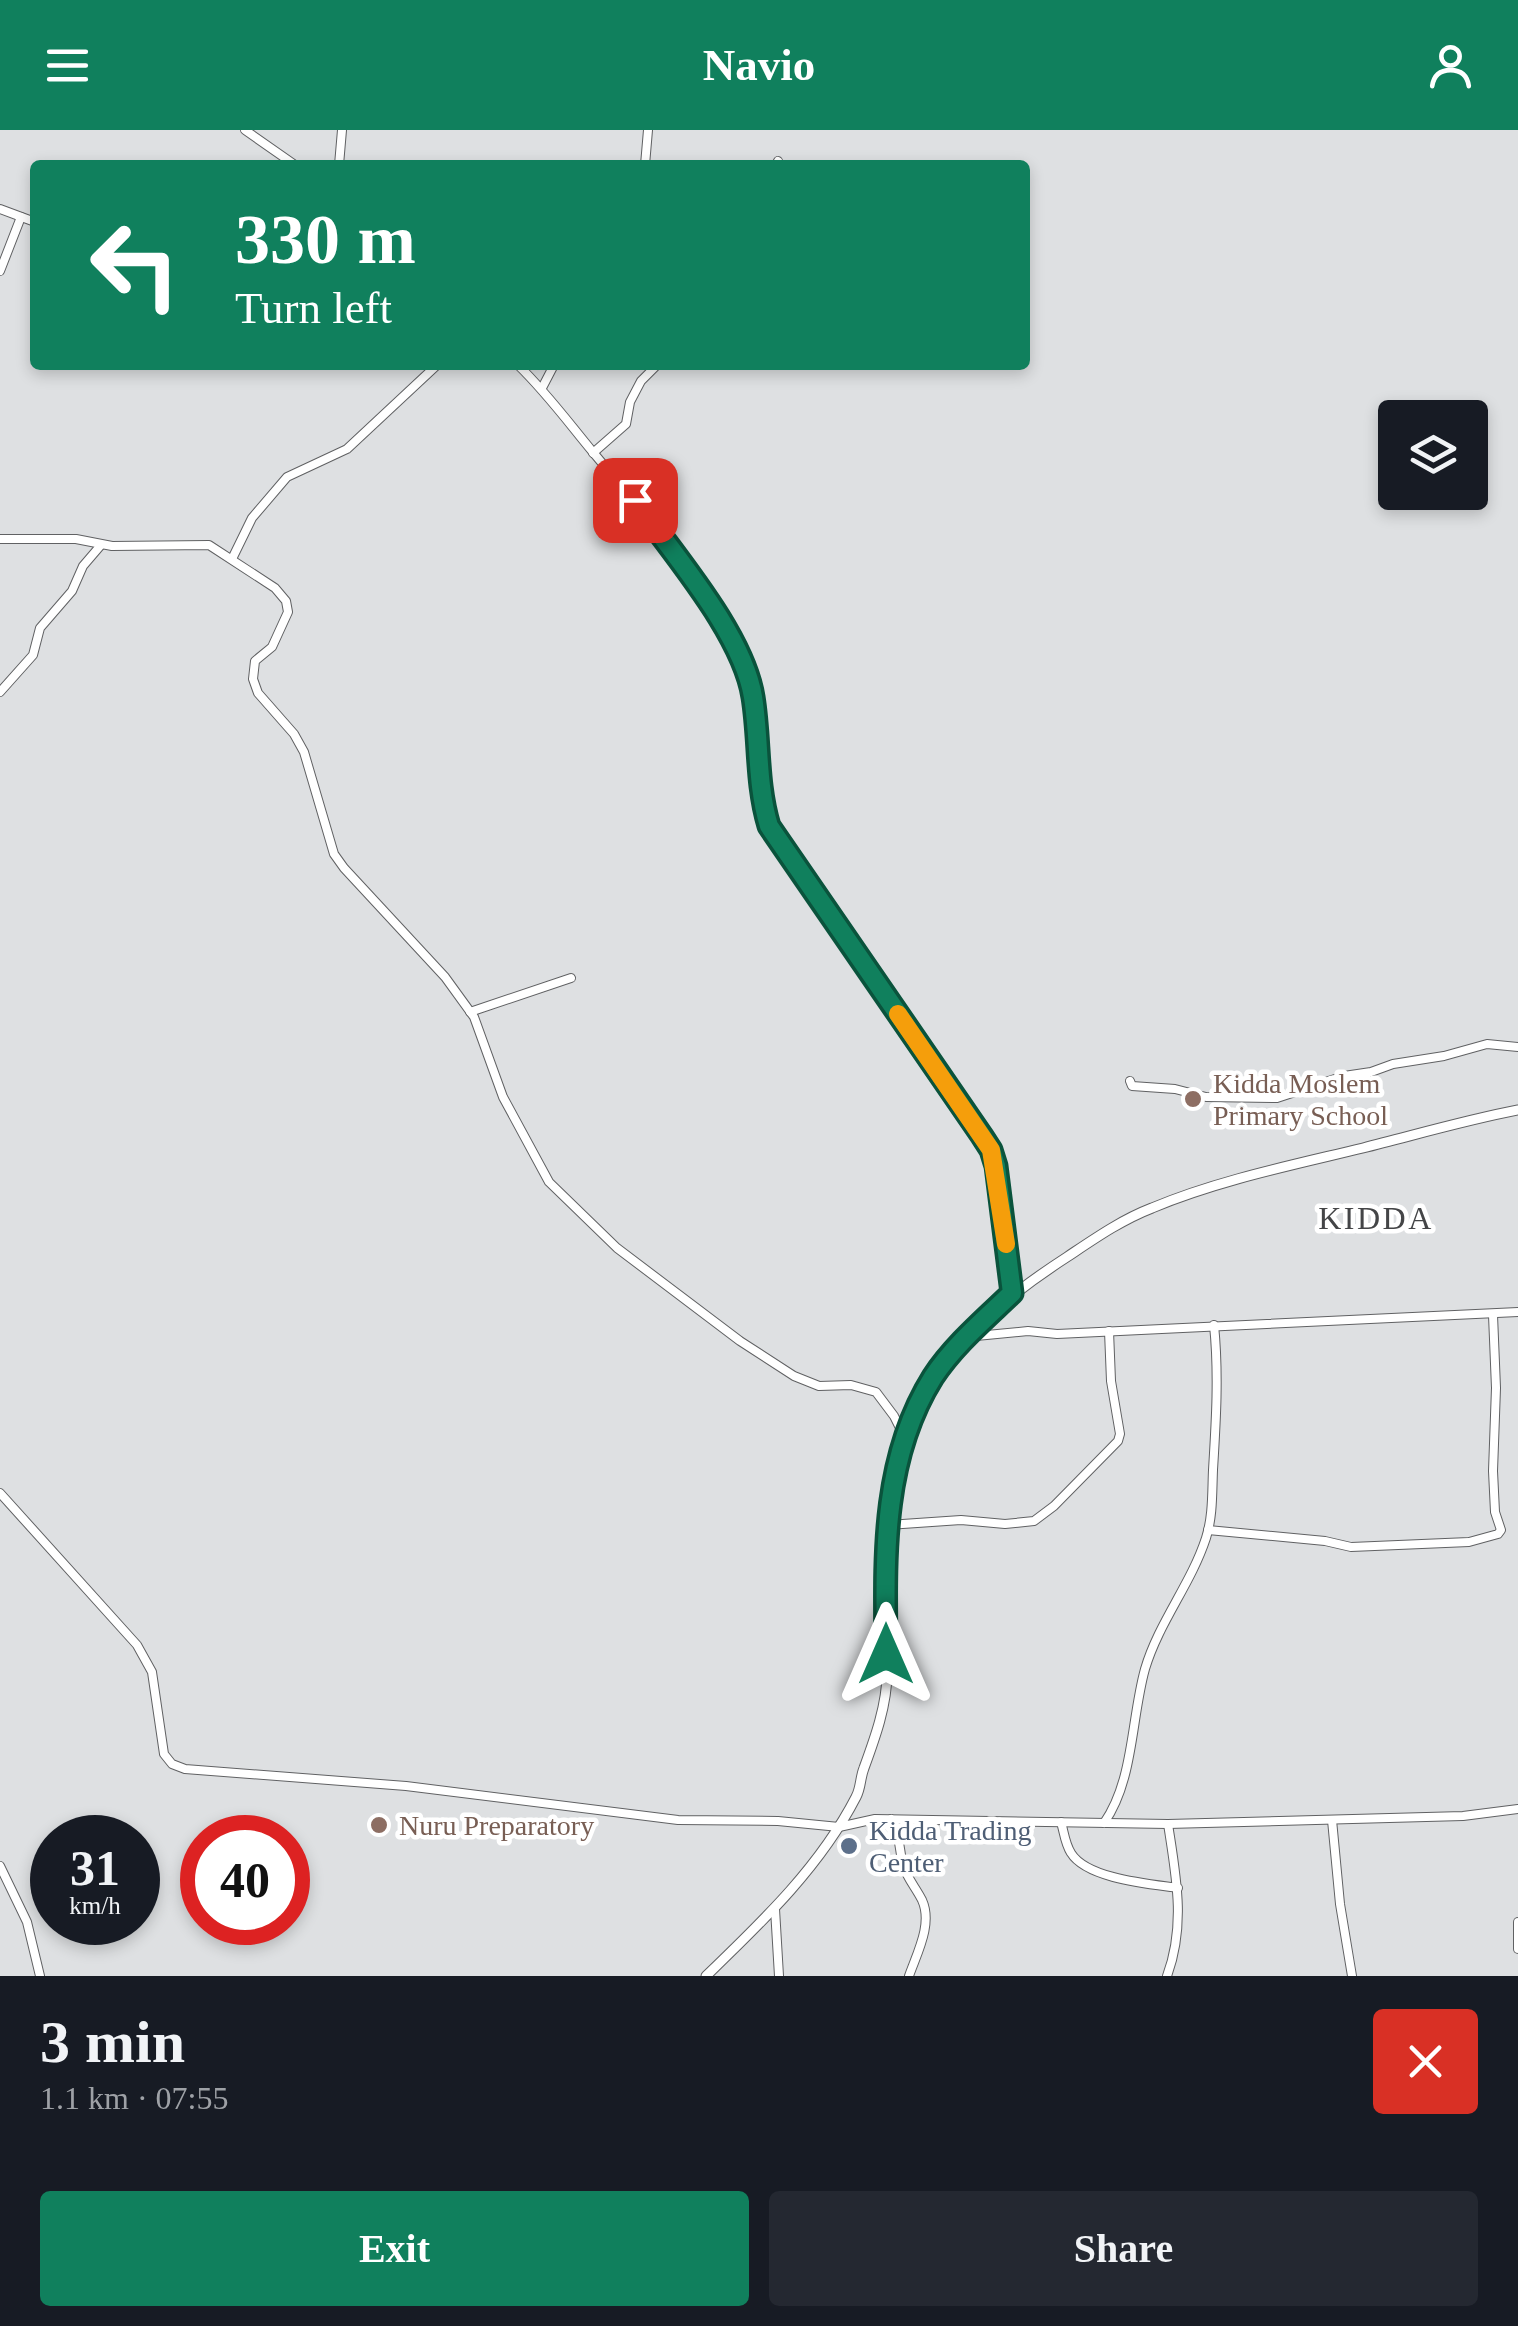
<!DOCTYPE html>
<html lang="en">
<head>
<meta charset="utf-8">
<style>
  body { margin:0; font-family:Georgia,serif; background:#242831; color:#f1f3f6; height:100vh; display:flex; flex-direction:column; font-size:38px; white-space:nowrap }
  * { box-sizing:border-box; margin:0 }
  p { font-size:32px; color:#9ea1a6 }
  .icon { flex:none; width:55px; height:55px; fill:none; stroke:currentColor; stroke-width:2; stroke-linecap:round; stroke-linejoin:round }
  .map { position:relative; height:1846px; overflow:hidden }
  .sheet { display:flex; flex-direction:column; background:#171b24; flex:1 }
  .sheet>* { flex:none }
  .guide { position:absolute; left:30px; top:30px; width:1000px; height:210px; border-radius:10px; box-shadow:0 5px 15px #0003; background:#10805d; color:#fff; overflow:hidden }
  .tools { position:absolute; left:1378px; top:270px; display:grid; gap:20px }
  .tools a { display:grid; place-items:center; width:110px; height:110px; border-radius:10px; background:#171b24; box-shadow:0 5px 15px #0003; font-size:50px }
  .speed { position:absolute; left:30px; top:1685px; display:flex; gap:20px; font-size:50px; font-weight:700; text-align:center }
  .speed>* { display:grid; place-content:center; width:130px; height:130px; border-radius:50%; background:#171b24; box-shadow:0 5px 15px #0003; line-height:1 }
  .speed small { font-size:25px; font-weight:400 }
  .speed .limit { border:15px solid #d22; background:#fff; color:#111 }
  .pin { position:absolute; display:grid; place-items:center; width:85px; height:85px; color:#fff; margin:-42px; border-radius:20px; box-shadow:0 5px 15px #0006 }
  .me { position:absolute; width:110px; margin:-55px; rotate:0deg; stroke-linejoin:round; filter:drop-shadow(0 0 8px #0008) }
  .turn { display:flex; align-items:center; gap:35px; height:210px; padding:0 40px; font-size:45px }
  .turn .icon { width:130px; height:130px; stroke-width:2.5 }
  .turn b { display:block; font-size:70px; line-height:85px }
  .round { display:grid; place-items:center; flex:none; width:105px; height:105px; border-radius:10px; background:#242831 }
  .overview { display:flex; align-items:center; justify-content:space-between; height:170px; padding:0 40px }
  h1 { font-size:60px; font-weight:700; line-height:75px }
  .button { display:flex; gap:20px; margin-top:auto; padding:20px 40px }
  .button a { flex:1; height:115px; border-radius:10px; background:#10805d; color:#fff; font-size:40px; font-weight:700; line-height:115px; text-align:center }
  .button a+a { background:#242831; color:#f1f3f6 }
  header { display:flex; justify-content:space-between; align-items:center; height:130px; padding:0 40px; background:#10805d; color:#fff; font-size:45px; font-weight:700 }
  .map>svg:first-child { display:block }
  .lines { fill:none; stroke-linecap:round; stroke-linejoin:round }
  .minor-casing { stroke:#606163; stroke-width:10 }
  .tertiary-casing { stroke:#606163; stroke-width:11 }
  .minor { stroke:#fff; stroke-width:8 }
  .tertiary { stroke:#fff; stroke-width:9 }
  .route-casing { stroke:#0a533c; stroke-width:25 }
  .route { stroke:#10805d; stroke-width:18 }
  .slow { stroke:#f59e0b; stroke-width:18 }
  .education-dot { fill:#8d6e63; stroke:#fff; stroke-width:4 }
  .service-dot { fill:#5c6f8a; stroke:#fff; stroke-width:4 }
  .labels { text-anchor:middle; stroke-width:9; stroke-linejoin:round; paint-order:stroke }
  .education-label { font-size:28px; fill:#785e54; stroke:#fff; text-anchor:start }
  .service-label { font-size:28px; fill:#4e5e75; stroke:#fff; text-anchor:start }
  .quarter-label { font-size:32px; letter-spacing:2.5px; fill:#444547; stroke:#fff }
</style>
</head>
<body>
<header><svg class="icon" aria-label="menu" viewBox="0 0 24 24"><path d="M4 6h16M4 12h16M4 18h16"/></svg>Navio<svg class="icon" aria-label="person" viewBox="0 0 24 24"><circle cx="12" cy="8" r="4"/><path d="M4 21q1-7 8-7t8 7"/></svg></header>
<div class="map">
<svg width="1518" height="1846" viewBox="0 0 1518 1846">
  <rect width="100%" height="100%" fill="#dee0e2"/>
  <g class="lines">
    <g class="minor-casing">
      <g id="minor">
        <polyline points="245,0 295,35"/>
        <polyline points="339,35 342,0"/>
        <polyline points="645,35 648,0"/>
        <polyline points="776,35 778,31"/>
        <polyline points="0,79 35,92"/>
        <polyline points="0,141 21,87"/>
        <path d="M 518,235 C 546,262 568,292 592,321 C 645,385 730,481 752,560 C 764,604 755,652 769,696 L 991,1020 L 1012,1163"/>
        <polyline points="542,258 554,235"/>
        <polyline points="593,323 626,294 630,272 641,251 657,235"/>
        <polyline points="0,409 76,409 112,416 209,415 275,458 286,471 288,482 272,517 255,531 253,549 258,563 294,604 304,622 334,724 344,738 445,847 474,887 503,967 549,1052 617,1118 740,1211 794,1246 819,1256 851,1255 876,1262 894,1286 904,1306"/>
        <polyline points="232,429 252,388 287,347 347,319 437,235"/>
        <polyline points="0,562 33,525 40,498 72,461 83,436 101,415"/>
        <polyline points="470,882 571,848"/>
        <polyline points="1130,951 1132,956 1175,959 1206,967 1277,968 1344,946 1371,942 1393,934 1444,926 1487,914 1518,917"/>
        <polyline points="966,1207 1028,1201 1057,1204 1518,1182"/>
        <polyline points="0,1363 137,1515 152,1542 164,1624 172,1634 185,1639 406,1656 678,1690 778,1691 839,1697 875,1689 1168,1694 1463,1686 1518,1679"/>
        <polyline points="888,1395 961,1390 1005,1394 1034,1391 1054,1376 1118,1311 1120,1304 1111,1251 1109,1201"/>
        <polyline points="1208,1400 1325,1411 1351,1417 1469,1412 1498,1404 1501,1400 1495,1382 1493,1341 1496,1258 1493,1185"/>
        <path d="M 891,1689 C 900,1704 899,1719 903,1735 C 907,1748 916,1758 922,1770 C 933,1794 917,1823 909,1846"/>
        <polyline points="1332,1690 1340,1774 1352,1846"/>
        <path d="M 1061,1692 C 1064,1702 1065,1714 1071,1723 C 1087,1749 1150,1754 1178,1758"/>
        <path d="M 1104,1693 C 1134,1650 1131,1589 1145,1539 C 1159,1492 1191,1454 1206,1408 C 1213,1386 1212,1363 1213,1340 C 1216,1291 1219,1244 1214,1195"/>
        <polyline points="0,1736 27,1792 40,1846"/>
        <polyline points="775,1779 779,1846"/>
        <polyline points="1518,1792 1518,1819"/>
        <path d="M 1167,1846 C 1186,1795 1176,1746 1168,1694"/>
      </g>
    </g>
    <g class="tertiary-casing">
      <path id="tertiary" d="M 706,1846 C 762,1792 820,1737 856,1667 C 861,1658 860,1648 864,1638 C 875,1608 887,1575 887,1543 C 887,1479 879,1401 894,1338 C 918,1240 985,1180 1067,1127 C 1094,1109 1121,1090 1152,1078 C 1219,1050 1293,1035 1363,1018 C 1415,1005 1466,990 1518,980"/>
    </g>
    <use href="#minor" class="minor"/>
    <use href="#tertiary" class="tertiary"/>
  </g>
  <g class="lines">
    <g class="route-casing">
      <path id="route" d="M 635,370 C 672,423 743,503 753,567 C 760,610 756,653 769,696 L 982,1006 L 991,1020 L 996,1036 L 1012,1163 C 985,1189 954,1215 933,1247 C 881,1330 885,1428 886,1524"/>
    </g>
    <use href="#route" class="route"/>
    <polyline class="slow" points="898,884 991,1020 1006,1114"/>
  </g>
  <g class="education-dot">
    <circle cx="1193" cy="969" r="10"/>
    <circle cx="379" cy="1695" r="10"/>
  </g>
  <circle class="service-dot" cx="849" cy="1716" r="10"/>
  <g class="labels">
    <g class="education-label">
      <text x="1213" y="963">Kidda Moslem<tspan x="1213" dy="32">Primary School</tspan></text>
      <text x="399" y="1705">Nuru Preparatory</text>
    </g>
    <g class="service-label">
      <text x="869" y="1710">Kidda Trading<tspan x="869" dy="32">Center</tspan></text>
    </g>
    <g class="quarter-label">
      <text x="1376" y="1099">KIDDA</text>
    </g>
  </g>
</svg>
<div class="tools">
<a><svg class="icon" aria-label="layers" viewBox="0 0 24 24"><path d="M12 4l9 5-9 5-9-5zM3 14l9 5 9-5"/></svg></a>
</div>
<div class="speed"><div>31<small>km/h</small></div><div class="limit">40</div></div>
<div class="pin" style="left:635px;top:370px;background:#d93025"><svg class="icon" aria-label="arrive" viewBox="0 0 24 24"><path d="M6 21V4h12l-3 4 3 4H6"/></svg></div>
<svg class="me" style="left:886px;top:1524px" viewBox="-20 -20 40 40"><path d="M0-17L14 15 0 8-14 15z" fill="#10805d" stroke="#fff" stroke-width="4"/></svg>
<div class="guide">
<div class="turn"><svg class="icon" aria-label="left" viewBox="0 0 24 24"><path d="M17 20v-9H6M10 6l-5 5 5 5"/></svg><div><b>330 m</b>Turn left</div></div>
</div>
</div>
<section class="sheet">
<div class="overview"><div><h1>3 min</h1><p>1.1 km · 07:55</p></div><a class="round" style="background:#d93025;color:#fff"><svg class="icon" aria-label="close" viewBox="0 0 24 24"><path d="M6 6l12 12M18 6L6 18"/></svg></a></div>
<div class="button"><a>Exit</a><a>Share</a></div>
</section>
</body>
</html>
